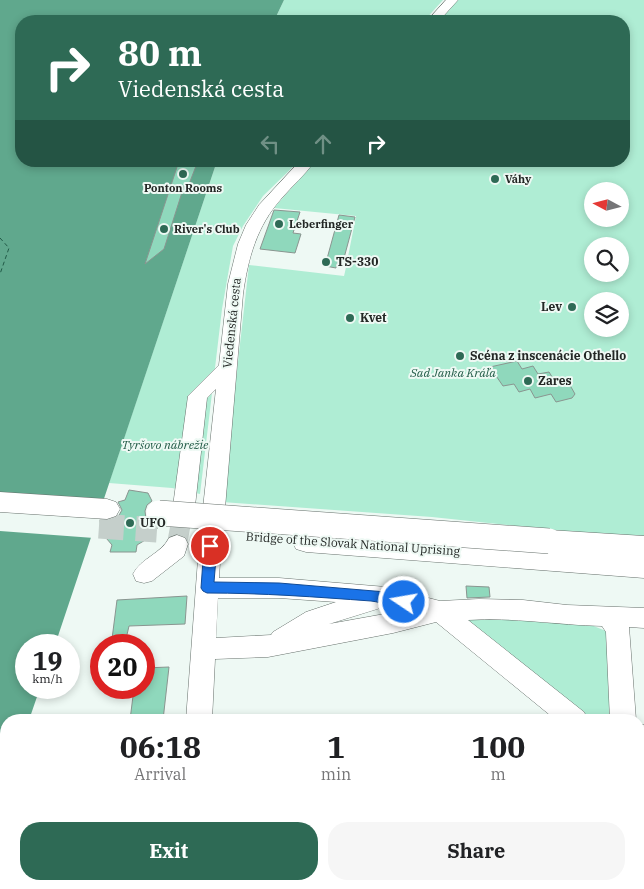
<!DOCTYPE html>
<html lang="en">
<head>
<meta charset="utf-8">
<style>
  body { margin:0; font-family:"IBM Plex Serif",serif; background:#f6f6f6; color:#202124; height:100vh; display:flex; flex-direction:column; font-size:19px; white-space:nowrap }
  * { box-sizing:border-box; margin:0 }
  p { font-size:16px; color:#757577 }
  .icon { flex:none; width:28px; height:28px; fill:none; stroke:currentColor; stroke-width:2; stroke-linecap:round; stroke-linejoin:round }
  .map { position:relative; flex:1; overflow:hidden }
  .drawer { position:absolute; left:0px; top:714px; width:645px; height:176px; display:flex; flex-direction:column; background:#fff; border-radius:20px 20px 0 0; box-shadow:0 2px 8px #0003 }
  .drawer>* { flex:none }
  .banner { position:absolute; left:15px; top:15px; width:615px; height:152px; border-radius:20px; box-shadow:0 2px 8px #0003; background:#2e6a55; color:#fff; overflow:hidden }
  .needle { width:32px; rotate:277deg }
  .fabs { position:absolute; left:584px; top:182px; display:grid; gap:10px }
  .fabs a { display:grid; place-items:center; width:45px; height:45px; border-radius:50%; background:#fff; box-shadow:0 2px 8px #0003; font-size:25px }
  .speed { position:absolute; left:15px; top:634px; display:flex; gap:10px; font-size:25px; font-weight:700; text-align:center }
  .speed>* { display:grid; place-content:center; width:65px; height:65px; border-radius:50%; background:#fff; box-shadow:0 2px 8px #0003; line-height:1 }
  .speed small { font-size:12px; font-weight:400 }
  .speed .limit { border:8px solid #d22; background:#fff; color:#111 }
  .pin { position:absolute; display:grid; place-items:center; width:42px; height:42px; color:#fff; margin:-21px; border:2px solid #fff; border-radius:50%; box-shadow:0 1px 5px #0007 }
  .me { position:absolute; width:55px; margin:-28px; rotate:282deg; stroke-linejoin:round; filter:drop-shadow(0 0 4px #0008) }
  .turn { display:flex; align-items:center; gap:18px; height:105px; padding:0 20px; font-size:22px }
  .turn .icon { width:65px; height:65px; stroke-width:2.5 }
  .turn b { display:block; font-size:35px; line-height:42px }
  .lanes { display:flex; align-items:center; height:48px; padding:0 20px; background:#0003; justify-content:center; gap:25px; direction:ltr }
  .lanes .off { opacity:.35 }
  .eta { display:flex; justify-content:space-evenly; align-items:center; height:85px; text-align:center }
  .eta b { font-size:30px; font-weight:700; line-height:35px }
  .primary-button { display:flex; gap:10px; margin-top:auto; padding:10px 20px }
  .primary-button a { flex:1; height:58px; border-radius:20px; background:#2e6a55; color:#fff; font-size:20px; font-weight:700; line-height:58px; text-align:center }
  .primary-button a+a { background:#f6f6f6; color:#202124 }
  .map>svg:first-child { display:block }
  .green { fill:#afedd4; fill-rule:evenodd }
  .water { fill:#60a88d }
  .pier { fill:#eef9f4 }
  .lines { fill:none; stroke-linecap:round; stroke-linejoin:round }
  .ferry { stroke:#215a47; stroke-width:1; stroke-dasharray:4 3; stroke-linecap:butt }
  .building { fill:#8fd8bc; stroke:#8a9590 }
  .minor-tunnel { stroke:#c5cfcb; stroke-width:20; stroke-dasharray:20 10; stroke-linecap:butt }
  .major-tunnel { stroke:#c5cfcb; stroke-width:25; stroke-dasharray:25 12; stroke-linecap:butt }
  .minor-casing { stroke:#67716c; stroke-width:1 }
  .major-casing { stroke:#67716c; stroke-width:1 }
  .minor { fill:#fff; fill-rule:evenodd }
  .major { fill:#fff; fill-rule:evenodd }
  .major-bridge-casing { stroke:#67716c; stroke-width:26; stroke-linecap:butt }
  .major-bridge { stroke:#fff; stroke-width:25 }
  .route { fill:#1a73e8; stroke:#114b97 }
  .poi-dot { fill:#2e6a55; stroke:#eef9f4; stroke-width:2 }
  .labels { text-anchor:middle; stroke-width:4; stroke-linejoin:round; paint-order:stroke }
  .far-poi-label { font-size:11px; font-weight:bold; fill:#232725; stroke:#eef9f4; text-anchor:start }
  .poi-label { font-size:12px; font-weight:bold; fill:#232725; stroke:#eef9f4; text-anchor:start }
  .street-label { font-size:12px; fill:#232725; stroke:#eef9f4 }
  .park-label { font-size:12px; font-style:italic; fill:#235c48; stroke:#eef9f4 }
</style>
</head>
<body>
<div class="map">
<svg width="644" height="889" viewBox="0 0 644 889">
  <rect width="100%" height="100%" fill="#eef9f4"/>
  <g class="green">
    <polygon points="284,0 443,0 424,21 274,21"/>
    <path d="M 457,0 L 644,0 L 644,538 L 548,532 L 517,526 L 432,517 L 222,502 L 249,265 L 344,276 L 345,272 L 356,216 L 274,208 L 315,161 L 624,161 L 624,21 L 438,21 ZM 592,191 L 620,191 L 620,219 L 592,219 ZM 592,246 L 620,246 L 620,274 L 592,274 ZM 592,301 L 620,301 L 620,329 L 592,329 Z"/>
    <polygon points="217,161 299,161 263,196 243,226 233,246 222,309 200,494 172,488 109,483"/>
    <polygon points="471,616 591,625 606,631 611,720 588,720 468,623 468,619"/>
  </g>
  <polygon class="water" points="0,0 284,0 274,21 21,21 21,161 217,161 55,645 26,645 26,688 40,688 29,720 6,720 6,787 0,805"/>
  <polygon class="pier" points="0,493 106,500 94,538 0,531"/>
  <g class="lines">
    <polyline class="ferry" points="0,238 9,248 0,274"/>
  </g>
  <g class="building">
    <polygon points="179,161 198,161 189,184 185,183 164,249 145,264"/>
    <polygon points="274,210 300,212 293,233 301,234 295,253 260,249"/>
    <polygon points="339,215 355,217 344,258 339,258 336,268 325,266"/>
    <polygon points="517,361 522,369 533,366 538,374 549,372 556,383 567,380 575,394 572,398 556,402 551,394 535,398 530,389 519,392 514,384 503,386 490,367"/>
    <polygon points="129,490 148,493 152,501 147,505 145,511 146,519 151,525 158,527 152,536 137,545 136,552 110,552 112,545 101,532 100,520 108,521 118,517 122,510 118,502 125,500"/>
    <polygon points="466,586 489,587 490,597 467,598"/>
    <polygon points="187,596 185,624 129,626 126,639 112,639 117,600"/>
    <polygon points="169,667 163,720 130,720 134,688 144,688 144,668"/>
  </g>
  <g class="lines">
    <g class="minor-tunnel">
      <polyline points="177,544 184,506"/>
      <polyline points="210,546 214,508"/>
    </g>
    <polyline class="major-tunnel" points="99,526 157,530"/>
    <g class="minor-casing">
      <g id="minor">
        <polygon points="446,0 458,0 439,21 427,21"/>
        <path d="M 300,161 L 315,161 C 305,175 292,186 281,199 C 257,226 248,258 243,294 L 225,508 L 222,514 L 214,516 L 206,514 L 203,508 L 216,389 L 207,398 L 195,506 L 192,512 L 184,514 L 176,512 L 173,506 L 188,396 L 219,365 L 228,284 L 238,244 L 246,225 L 259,205 Z"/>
        <path d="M 177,535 L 185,538 L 188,544 L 184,556 L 152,581 L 144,583 L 136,581 L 133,574 C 141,558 161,554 169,538 Z"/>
        <path d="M 210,537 L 218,540 L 221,546 L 219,578 L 279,578 L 386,587 L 440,601 L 479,599 L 523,600 L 567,605 L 644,608 L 644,628 L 629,627 L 636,720 L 610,720 L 606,632 L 602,626 C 557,625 513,617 468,620 L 584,712 L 588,720 L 556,720 L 436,622 L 393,633 L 268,657 L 215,659 L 212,720 L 186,720 L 199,546 L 202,540 ZM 218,598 L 279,598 L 336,602 L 306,612 L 273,632 L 271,635 L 216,638 ZM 384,607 L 401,611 L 329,624 Z"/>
        <polygon points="639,724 644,725 644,749 639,748"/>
        <polygon points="639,764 644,766 644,801 639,799"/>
        <rect x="174" y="884" width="28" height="5"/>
      </g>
    </g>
    <g class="major-casing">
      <g id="major">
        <polygon points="0,492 107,499 116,502 120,509 116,516 107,519 0,512"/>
        <polygon points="306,530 538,547 535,541 539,533 549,530 644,536 644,578 306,552 296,549 292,541 296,533"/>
      </g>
    </g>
    <use href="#minor" class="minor"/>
    <use href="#major" class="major"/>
    <g class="major-bridge-casing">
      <polyline id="major-bridge" points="159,513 549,541"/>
    </g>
    <use href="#major-bridge" class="major-bridge"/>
  </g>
  <path class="route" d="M 210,541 L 215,542 L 217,546 L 214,582 L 279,583 L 386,592 L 409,598 L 410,602 L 409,606 C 400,609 381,602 371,601 C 316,597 262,593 207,593 L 203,591 L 201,588 L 204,546 L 206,542 Z"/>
  <g class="poi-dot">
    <circle cx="183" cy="174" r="5"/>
    <circle cx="495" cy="179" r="5"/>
    <circle cx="279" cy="224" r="5"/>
    <circle cx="164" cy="229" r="5"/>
    <circle cx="326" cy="262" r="5"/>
    <circle cx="572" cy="307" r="5"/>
    <circle cx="350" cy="318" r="5"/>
    <circle cx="460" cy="356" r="5"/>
    <circle cx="528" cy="381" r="5"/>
    <circle cx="130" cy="523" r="5"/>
  </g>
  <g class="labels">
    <g class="far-poi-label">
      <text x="505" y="183">Váhy</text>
      <text x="183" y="192" text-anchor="middle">Ponton Rooms</text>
      <text x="289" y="228">Leberfinger</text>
      <text x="174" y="233">River's Club</text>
    </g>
    <g class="poi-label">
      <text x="336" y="266">TS-330</text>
      <text x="562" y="311" text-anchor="end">Lev</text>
      <text x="360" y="322">Kvet</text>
      <text x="470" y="360">Scéna z inscenácie Othello</text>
      <text x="538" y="385">Zares</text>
      <text x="140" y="527">UFO</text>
    </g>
    <g class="street-label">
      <text transform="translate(232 323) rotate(-84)" y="4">Viedenská cesta</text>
      <text transform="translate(353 544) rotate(4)" y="4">Bridge of the Slovak National Uprising</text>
    </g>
    <g class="park-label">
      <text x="453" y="377">Sad Janka Kráľa</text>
      <text x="165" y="449">Tyršovo nábrežie</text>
    </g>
  </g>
</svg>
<div class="fabs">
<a><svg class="needle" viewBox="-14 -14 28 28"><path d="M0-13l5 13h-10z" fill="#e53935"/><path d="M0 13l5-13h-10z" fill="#757577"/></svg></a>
<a><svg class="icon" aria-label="search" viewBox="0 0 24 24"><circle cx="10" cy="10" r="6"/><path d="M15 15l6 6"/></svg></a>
<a><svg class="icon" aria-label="layers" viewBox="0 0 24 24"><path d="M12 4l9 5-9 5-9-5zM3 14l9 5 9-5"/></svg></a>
</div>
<div class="speed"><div>19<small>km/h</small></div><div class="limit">20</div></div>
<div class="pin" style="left:210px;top:546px;background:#d93025"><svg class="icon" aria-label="arrive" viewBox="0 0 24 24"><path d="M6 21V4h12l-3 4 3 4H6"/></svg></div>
<svg class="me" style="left:404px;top:602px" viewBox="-20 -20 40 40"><circle r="17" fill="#1a73e8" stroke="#fff" stroke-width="3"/><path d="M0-11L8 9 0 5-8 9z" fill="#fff"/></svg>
<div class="banner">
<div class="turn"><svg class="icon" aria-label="right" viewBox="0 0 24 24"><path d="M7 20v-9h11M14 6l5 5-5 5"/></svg><div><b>80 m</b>Viedenská cesta</div></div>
<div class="lanes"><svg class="icon off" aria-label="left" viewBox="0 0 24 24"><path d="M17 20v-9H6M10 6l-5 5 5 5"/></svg><svg class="icon off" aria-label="ahead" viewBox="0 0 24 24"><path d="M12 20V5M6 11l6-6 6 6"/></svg><svg class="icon" aria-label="right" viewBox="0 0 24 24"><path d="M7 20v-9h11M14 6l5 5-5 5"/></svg></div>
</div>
<section class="drawer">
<div class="eta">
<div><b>06:18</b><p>Arrival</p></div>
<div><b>1</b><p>min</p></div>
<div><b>100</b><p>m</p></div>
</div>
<div class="primary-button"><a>Exit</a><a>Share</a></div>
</section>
</div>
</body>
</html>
